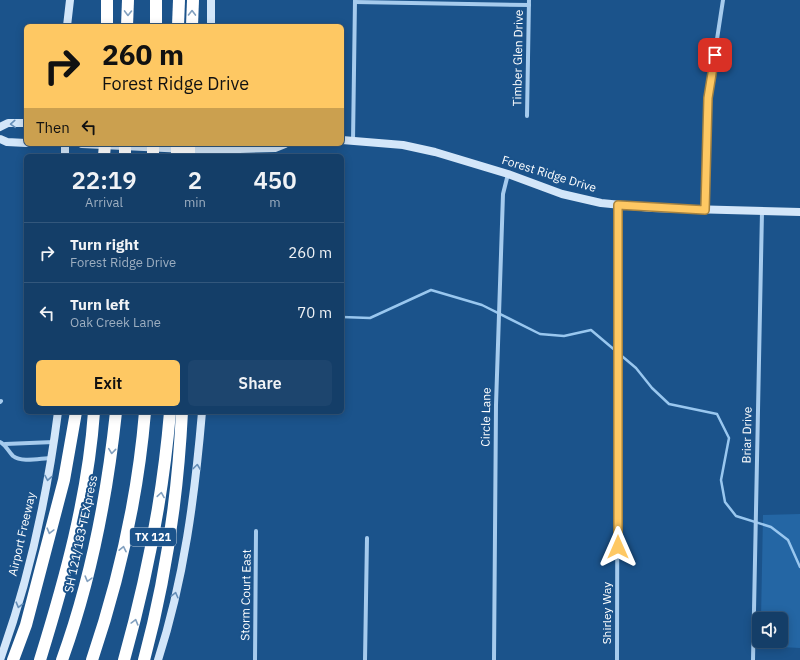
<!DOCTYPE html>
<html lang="en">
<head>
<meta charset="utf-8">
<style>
  body { margin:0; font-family:"IBM Plex Sans",sans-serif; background:#1d456e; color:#f1f3f6; height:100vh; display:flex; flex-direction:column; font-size:15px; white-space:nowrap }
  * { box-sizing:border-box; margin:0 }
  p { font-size:13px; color:#9daec0 }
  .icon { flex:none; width:22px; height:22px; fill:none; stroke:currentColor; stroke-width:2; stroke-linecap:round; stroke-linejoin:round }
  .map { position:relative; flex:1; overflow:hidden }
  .panel { position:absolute; left:24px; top:154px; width:320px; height:260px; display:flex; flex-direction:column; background:#143e68; border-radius:6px; box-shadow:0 2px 10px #0003,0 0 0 1px #33577c }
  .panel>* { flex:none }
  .banner { position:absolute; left:24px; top:24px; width:320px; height:122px; border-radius:6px; box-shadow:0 2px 10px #0003,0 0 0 1px #33577c; background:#fec863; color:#111; overflow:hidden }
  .controls { position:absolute; left:752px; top:612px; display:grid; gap:8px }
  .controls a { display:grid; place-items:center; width:36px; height:36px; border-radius:6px; background:#143e68; box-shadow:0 2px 10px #0003,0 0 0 1px #33577c; font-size:20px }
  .pin { position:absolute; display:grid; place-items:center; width:34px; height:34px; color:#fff; margin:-17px; border-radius:8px; box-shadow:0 2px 6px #0006 }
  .me { position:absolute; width:44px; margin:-22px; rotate:0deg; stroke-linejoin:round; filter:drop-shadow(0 0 3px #0008) }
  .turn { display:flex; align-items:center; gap:14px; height:84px; padding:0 12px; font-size:18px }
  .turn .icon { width:52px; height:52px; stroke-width:2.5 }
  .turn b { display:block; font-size:28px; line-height:34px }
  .then { display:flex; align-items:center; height:38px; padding:0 12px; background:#0003; gap:8px; font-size:15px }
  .eta { display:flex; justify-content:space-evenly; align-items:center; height:68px; text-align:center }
  .eta b { font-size:24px; font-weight:600; line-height:28px }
  .action { display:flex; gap:8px; margin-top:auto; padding:8px 12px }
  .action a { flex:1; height:46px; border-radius:6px; background:#fec863; color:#111; font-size:16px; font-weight:600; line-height:46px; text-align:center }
  .action a+a { background:#1d456e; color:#f1f3f6 }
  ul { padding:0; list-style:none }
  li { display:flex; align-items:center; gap:12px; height:60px; padding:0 12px; border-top:1px solid #33577c }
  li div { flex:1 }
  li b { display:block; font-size:15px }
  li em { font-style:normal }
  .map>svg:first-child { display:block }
  .green { fill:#2466a4 }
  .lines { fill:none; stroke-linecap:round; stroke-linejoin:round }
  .stream { stroke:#99c7ef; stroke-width:2.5 }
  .minor { stroke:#a6cbed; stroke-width:4 }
  .secondary { stroke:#d3e6f9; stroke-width:8 }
  .motorway { stroke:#fff; stroke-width:12 }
  .motorway-bridge { stroke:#fff; stroke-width:12 }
  .oneway { stroke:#82a0bf }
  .oneway2 { stroke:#658eb7 }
  .route-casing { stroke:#a58240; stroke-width:10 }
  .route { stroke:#fec863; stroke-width:7 }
  .labels { text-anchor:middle; stroke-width:4; stroke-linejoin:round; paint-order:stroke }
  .shield { fill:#1b538b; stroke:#bbcbdc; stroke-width:1 }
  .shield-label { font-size:11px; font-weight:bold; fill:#fff }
  .street-label { font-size:12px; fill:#fff; stroke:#1b538b }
</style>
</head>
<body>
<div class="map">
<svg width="800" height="660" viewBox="0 0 800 660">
  <rect width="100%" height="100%" fill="#1b538b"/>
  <polygon class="green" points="800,514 800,648 761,646 761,641 781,641 781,619 761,619 763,515"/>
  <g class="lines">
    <polyline class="stream" points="342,317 370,318 431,290 482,305 540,334 564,336 591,330 636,368 652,388 669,404 717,414 729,438 721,480 725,502 736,516 771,527 788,540 800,567"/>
    <g class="minor">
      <polyline points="355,2 529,5"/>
      <polyline points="527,116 529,0"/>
      <polyline points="353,141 355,0"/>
      <polyline points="705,209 708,98 723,0"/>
      <polyline points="0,402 1,401"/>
      <path d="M 0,442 C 6,445 8,451 13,456 C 22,463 41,458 52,458"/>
      <polyline points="5,444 54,442"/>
      <polyline points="255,660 256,531"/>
      <polyline points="365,660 367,538"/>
      <polyline points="494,660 496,405 503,194 508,174"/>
      <polyline points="617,660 618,205"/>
      <polyline points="753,660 762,211"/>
    </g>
    <g class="secondary">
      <polyline points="67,26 70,0"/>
      <polyline points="211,26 211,0"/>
      <polyline points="0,127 8,123 26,123"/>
      <polyline points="0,139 7,142 26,143"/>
      <polyline points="342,140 403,145 435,152 508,174 562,194 601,203 652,208 800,212"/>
      <polyline points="82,144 206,150 275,148 285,144"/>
      <polyline points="65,156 65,144"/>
      <polyline points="206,156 207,144"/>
      <path d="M 0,660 C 29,580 47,497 58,412"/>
      <path d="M 158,660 C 184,580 195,495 202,412"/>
    </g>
    <g class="motorway">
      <polyline points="107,26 107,0"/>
      <polyline points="127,26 128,0"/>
      <polyline points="156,26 156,0"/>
      <polyline points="178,26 179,0"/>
      <polyline points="192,26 193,0"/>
      <polyline points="13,660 26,625 64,480 76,412"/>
      <path d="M 40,660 C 65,579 88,497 94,412"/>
      <path d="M 62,660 C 91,580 107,497 116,412"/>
      <path d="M 92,660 C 119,580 138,496 145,412"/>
      <path d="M 124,660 C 147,578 163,496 170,412"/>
      <path d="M 144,660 C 165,582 178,493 182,412"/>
    </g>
    <g class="motorway-bridge">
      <polyline points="104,156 105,144"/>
      <polyline points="125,156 125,144"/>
      <polyline points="153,156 153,144"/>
      <polyline points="177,156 177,144"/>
      <polyline points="189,156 189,144"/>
    </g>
  </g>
  <defs><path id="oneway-chevron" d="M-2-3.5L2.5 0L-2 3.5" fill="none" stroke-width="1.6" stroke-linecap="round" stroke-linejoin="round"/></defs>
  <g class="oneway">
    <use href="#oneway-chevron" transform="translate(128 13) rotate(91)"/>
    <use href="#oneway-chevron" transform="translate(192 13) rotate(-89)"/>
    <use href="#oneway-chevron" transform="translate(112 451) rotate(96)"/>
    <use href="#oneway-chevron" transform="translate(161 495) rotate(-81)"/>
    <use href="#oneway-chevron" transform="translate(50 531) rotate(105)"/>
    <use href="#oneway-chevron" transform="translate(123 549) rotate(-78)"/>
    <use href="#oneway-chevron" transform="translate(88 579) rotate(106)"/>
    <use href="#oneway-chevron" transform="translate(135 622) rotate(-75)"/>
  </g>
  <g class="oneway2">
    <use href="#oneway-chevron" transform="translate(13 124) rotate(176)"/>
    <use href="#oneway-chevron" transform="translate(197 467) rotate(-83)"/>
    <use href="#oneway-chevron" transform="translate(48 478) rotate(100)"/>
    <use href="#oneway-chevron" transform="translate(175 595) rotate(-76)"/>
    <use href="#oneway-chevron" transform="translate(19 605) rotate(105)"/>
  </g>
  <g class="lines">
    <g class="route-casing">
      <polyline id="route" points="618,547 618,205 705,210 708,98 715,55"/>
    </g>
    <use href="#route" class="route"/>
  </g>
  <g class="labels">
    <rect class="shield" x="130" y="528" width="46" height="18" rx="3"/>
    <g class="shield-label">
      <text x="153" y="541">TX 121</text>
    </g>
    <g class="street-label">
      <text transform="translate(518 58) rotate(-89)" y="4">Timber Glen Drive</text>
      <text transform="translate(549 174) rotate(17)" y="4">Forest Ridge Drive</text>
      <text transform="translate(486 417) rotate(-89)" y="4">Circle Lane</text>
      <text transform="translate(747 435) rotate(-89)" y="4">Briar Drive</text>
      <text transform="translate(22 534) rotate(-77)" y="4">Airport Freeway</text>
      <text transform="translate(81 534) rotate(-78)" y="4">SH 121/183 TEXpress</text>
      <text transform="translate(246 595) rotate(-89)" y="4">Storm Court East</text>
      <text transform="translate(607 613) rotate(-90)" y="4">Shirley Way</text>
    </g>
  </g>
</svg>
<div class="controls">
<a><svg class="icon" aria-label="sound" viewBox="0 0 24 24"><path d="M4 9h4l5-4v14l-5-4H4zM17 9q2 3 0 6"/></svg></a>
</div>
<div class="pin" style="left:715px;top:55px;background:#d93025"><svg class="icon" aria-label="arrive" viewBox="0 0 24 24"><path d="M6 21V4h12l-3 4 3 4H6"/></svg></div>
<svg class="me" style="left:618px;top:547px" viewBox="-20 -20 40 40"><path d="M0-17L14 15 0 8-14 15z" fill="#fec863" stroke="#fff" stroke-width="4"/></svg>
<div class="banner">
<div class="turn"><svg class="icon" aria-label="right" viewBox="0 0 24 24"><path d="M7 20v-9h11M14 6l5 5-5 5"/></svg><div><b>260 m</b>Forest Ridge Drive</div></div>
<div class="then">Then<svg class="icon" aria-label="left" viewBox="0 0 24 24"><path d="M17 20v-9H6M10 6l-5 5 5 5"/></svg></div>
</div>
<section class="panel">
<div class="eta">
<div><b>22:19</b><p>Arrival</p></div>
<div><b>2</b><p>min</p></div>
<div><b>450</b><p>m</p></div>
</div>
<ul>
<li><svg class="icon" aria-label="right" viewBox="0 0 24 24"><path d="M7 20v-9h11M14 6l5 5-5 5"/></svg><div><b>Turn right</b><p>Forest Ridge Drive</p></div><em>260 m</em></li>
<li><svg class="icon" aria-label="left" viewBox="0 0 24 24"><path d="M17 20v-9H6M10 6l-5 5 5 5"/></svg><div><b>Turn left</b><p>Oak Creek Lane</p></div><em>70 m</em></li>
</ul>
<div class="action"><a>Exit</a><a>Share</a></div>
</section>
</div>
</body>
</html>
